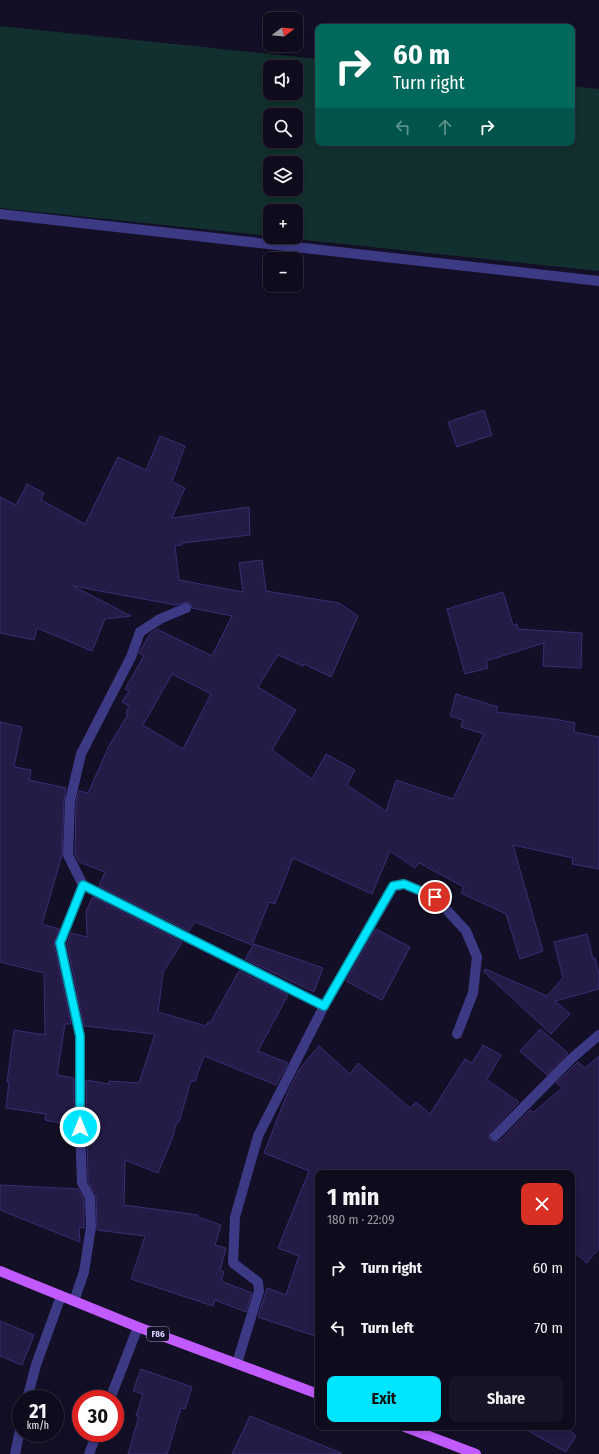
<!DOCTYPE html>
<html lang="en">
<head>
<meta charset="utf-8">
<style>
  body { margin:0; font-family:"Fira Sans Condensed",sans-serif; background:#171425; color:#f1f3f6; height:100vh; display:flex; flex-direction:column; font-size:15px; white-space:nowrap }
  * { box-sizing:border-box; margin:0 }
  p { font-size:13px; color:#9b9ba3 }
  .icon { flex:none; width:22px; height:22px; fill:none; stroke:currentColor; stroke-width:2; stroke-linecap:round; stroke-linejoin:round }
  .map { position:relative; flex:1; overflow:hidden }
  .side { position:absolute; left:315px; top:1170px; width:260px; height:260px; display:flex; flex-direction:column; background:#0e0b1c; border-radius:8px; box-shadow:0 2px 10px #0003,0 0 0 1px #2e2b3b }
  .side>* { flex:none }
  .hud { position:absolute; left:315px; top:24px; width:260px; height:122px; border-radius:8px; box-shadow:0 2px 10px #0003,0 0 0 1px #2e2b3b; background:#00695c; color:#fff; overflow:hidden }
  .needle { width:26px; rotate:74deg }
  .buttons { position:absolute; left:263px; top:12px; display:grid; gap:8px }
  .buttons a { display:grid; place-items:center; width:40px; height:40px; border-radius:8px; background:#0e0b1c; box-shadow:0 2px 10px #0003,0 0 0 1px #2e2b3b; font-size:20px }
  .speed { position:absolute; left:12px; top:1390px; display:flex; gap:8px; font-size:20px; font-weight:700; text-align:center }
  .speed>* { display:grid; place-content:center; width:52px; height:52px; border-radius:50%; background:#0e0b1c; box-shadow:0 2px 10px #0003,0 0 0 1px #2e2b3b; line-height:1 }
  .speed small { font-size:10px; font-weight:400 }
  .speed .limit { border:6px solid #d22; background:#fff; color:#111 }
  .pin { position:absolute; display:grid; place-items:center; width:34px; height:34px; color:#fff; margin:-17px; border:2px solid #fff; border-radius:50%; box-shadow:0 1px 4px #0007 }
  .me { position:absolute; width:44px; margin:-22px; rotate:0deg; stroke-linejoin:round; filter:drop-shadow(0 0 3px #0008) }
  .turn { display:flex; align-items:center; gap:14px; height:84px; padding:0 12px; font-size:18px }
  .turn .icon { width:52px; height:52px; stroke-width:2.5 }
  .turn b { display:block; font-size:28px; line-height:34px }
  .lanes { display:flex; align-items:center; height:38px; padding:0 12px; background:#0003; justify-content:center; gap:20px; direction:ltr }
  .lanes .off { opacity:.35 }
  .round { display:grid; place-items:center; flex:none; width:42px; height:42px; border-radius:8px; background:#171425 }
  .head { display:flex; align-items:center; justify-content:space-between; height:68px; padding:0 12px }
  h1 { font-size:24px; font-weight:700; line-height:30px }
  .primary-button { display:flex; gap:8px; margin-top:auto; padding:8px 12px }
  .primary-button a { flex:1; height:46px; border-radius:8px; background:#00e5ff; color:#111; font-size:16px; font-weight:700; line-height:46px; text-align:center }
  .primary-button a+a { background:#171425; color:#f1f3f6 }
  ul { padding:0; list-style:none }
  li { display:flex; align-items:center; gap:12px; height:60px; padding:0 12px }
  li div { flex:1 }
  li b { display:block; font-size:15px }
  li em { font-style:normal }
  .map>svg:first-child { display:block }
  .green { fill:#12302f; fill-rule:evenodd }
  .building { fill:#241b47; stroke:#3b2d73; fill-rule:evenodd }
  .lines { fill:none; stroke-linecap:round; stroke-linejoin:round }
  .service { stroke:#3d3a85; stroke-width:10 }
  .minor { stroke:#3d3a85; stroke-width:10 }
  .primary { stroke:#c25bff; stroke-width:10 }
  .route-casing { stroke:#0095a6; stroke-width:10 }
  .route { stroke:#00e5ff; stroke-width:7 }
  .labels { text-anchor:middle; stroke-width:4; stroke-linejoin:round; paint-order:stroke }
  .shield { fill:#130f26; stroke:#9e99be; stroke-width:1 }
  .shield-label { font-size:9px; font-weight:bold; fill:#d9d4ff }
</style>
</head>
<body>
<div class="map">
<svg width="599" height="1454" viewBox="0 0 599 1454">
  <rect width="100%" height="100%" fill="#130f26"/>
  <path class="green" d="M 0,26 L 318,59 L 318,143 L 572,143 L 572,86 L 599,89 L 599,271 L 277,237 L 296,237 L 296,211 L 270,211 L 270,236 L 0,208 ZM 270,67 L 296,67 L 296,93 L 270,93 ZM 270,115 L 296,115 L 296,141 L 270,141 ZM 270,163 L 296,163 L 296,189 L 270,189 Z"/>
  <g class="building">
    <polygon points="484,410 492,435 457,447 448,422"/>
    <path d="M 160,436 L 185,446 L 172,482 L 185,488 L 172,518 L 249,507 L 250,535 L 182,543 L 182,545 L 175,546 L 179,580 L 243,592 L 239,563 L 262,560 L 266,591 L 339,603 L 358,616 L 331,677 L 304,664 L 303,666 L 278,655 L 258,687 L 296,710 L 272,750 L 312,779 L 326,754 L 355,770 L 347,785 L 386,811 L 396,780 L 453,799 L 484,734 L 461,727 L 463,720 L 450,716 L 456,694 L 498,707 L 496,712 L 554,719 L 575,723 L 574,732 L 599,737 L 599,869 L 572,864 L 573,858 L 513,845 L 543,951 L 520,959 L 506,914 L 461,893 L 464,887 L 419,863 L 415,868 L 390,851 L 372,894 L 293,858 L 275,904 L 269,902 L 252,945 L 195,922 L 189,931 L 99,886 L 105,872 L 79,862 L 75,854 L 76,802 L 79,791 L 88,793 L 109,746 L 128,714 L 126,713 L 129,706 L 122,702 L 129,691 L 125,689 L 144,656 L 139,653 L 150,634 L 157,629 L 212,656 L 232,616 L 192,608 L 190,603 L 187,602 L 176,605 L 73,586 L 131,616 L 105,619 L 92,651 L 37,628 L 34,640 L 0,633 L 0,497 L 16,505 L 27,484 L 44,493 L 41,500 L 85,524 L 118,457 L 146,470 ZM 172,674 L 211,694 L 183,749 L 143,725 Z"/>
    <polygon points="503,592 513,625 517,624 518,629 582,633 581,668 543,666 544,643 486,661 488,668 465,674 447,609"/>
    <polygon points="0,722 22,727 14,767 31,770 29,780 66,788 64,801 62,855 42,924 59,929 54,944 71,1024 65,1024 57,1075 74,1078 74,1126 45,1120 46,1114 6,1108 9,1082 7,1082 14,1030 45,1035 44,973 0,962"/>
    <polygon points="93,897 182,942 163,973 158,1012 206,1026 208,1022 210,1023 239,971 288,995 258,1051 288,1063 276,1085 204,1056 195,1081 191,1081 179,1122 177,1122 172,1139 158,1173 125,1160 124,1205 198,1215 198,1217 221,1225 215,1245 226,1248 220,1270 224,1272 221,1281 252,1293 246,1312 215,1300 213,1306 131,1279 145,1236 97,1230 96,1197 88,1181 86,1080 109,1084 109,1081 139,1083 155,1034 84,1026 67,944 71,933 87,937 86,911"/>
    <polygon points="376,929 410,947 382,1000 346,981"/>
    <polygon points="587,934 593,959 595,958 599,974 599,989 555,1001 570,1014 551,1034 484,972 485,969 547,996 563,978 554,942"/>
    <polygon points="254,944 323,968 314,992 245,959"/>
    <polygon points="540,1029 568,1053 547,1075 520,1051"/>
    <polygon points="483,1045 501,1055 487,1080 519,1102 490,1132 489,1138 494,1142 500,1141 530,1110 534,1112 562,1088 556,1083 578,1062 585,1068 599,1056 599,1248 587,1263 572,1250 572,1173 318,1173 318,1337 258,1317 267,1288 286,1295 299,1256 278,1248 309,1171 264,1153 288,1092 300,1068 319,1046 350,1074 358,1063 410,1108 416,1102 430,1114 465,1059 472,1063"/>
    <polygon points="0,1185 78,1189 84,1200 84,1228 79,1227 80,1242 0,1210"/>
    <polygon points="0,1321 34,1335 22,1365 0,1356"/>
    <polygon points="141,1369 192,1387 185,1409 181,1408 167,1454 128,1454 139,1416 136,1416 143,1394 133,1391"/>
    <polygon points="250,1416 341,1453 341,1454 232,1454"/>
    <polygon points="521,1427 567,1427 576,1436 566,1452"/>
  </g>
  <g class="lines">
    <g class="service">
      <polyline points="0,214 599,281"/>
      <polyline points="495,1136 571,1059 599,1035"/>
      <polyline points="27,1399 36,1365 61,1296"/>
      <polyline points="15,1454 21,1425"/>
    </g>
    <g class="minor">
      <polyline points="83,885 324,1006"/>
      <polyline points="74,1301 84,1272 91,1227 90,1198 82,1183 80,1127 80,1036 60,943 83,885 68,855 70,801 81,754 131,657 140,632 160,619 186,608"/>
      <polyline points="237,1363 259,1291 258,1282 233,1263 235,1217 258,1136 324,1006 393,887 404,884 435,897 466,931 477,957 473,993 457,1034"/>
      <polyline points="110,1399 138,1327"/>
      <polyline points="89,1454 97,1433"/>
    </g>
    <g class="primary">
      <polyline points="0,1271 138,1327 318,1394"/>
      <polyline points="405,1427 476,1454"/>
    </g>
  </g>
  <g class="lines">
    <g class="route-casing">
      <polyline id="route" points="80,1127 80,1036 60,943 83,885 324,1006 393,886 404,884 435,897"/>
    </g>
    <use href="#route" class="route"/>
  </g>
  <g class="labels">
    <rect class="shield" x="147" y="1327" width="22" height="14" rx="3"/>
    <g class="shield-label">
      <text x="158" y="1337">F86</text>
    </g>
  </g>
</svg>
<div class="buttons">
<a><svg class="needle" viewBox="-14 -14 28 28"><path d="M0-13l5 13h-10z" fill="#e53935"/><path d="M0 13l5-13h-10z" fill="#9b9ba3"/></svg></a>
<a><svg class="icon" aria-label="sound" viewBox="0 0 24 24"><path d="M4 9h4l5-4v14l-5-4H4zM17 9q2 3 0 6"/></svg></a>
<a><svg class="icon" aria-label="search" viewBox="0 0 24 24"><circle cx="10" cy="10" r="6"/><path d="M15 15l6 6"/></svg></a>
<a><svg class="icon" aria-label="layers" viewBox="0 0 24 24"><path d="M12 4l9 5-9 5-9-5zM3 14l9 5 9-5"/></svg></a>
<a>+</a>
<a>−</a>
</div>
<div class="speed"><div>21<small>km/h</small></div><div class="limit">30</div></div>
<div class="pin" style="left:435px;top:897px;background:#d93025"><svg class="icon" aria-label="arrive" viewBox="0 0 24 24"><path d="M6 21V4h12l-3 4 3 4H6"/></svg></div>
<svg class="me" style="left:80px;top:1127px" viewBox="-20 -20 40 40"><circle r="17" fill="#00e5ff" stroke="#fff" stroke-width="3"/><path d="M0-11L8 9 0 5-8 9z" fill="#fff"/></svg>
<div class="hud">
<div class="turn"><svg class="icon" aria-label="right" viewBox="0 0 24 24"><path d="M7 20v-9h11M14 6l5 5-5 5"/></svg><div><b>60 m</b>Turn right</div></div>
<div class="lanes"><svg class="icon off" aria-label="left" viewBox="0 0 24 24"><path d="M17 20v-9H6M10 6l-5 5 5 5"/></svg><svg class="icon off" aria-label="ahead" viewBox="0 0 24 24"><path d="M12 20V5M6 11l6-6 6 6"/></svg><svg class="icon" aria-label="right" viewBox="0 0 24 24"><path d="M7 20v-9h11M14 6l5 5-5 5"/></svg></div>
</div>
<section class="side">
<div class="head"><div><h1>1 min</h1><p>180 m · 22:09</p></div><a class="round" style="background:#d93025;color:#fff"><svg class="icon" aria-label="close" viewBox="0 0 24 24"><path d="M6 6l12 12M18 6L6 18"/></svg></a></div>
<ul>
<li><svg class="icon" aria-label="right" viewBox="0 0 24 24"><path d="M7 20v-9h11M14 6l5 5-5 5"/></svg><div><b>Turn right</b></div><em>60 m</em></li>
<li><svg class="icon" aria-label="left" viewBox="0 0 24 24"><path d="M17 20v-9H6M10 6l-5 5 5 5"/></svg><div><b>Turn left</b></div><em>70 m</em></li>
</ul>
<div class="primary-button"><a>Exit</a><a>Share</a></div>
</section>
</div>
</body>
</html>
